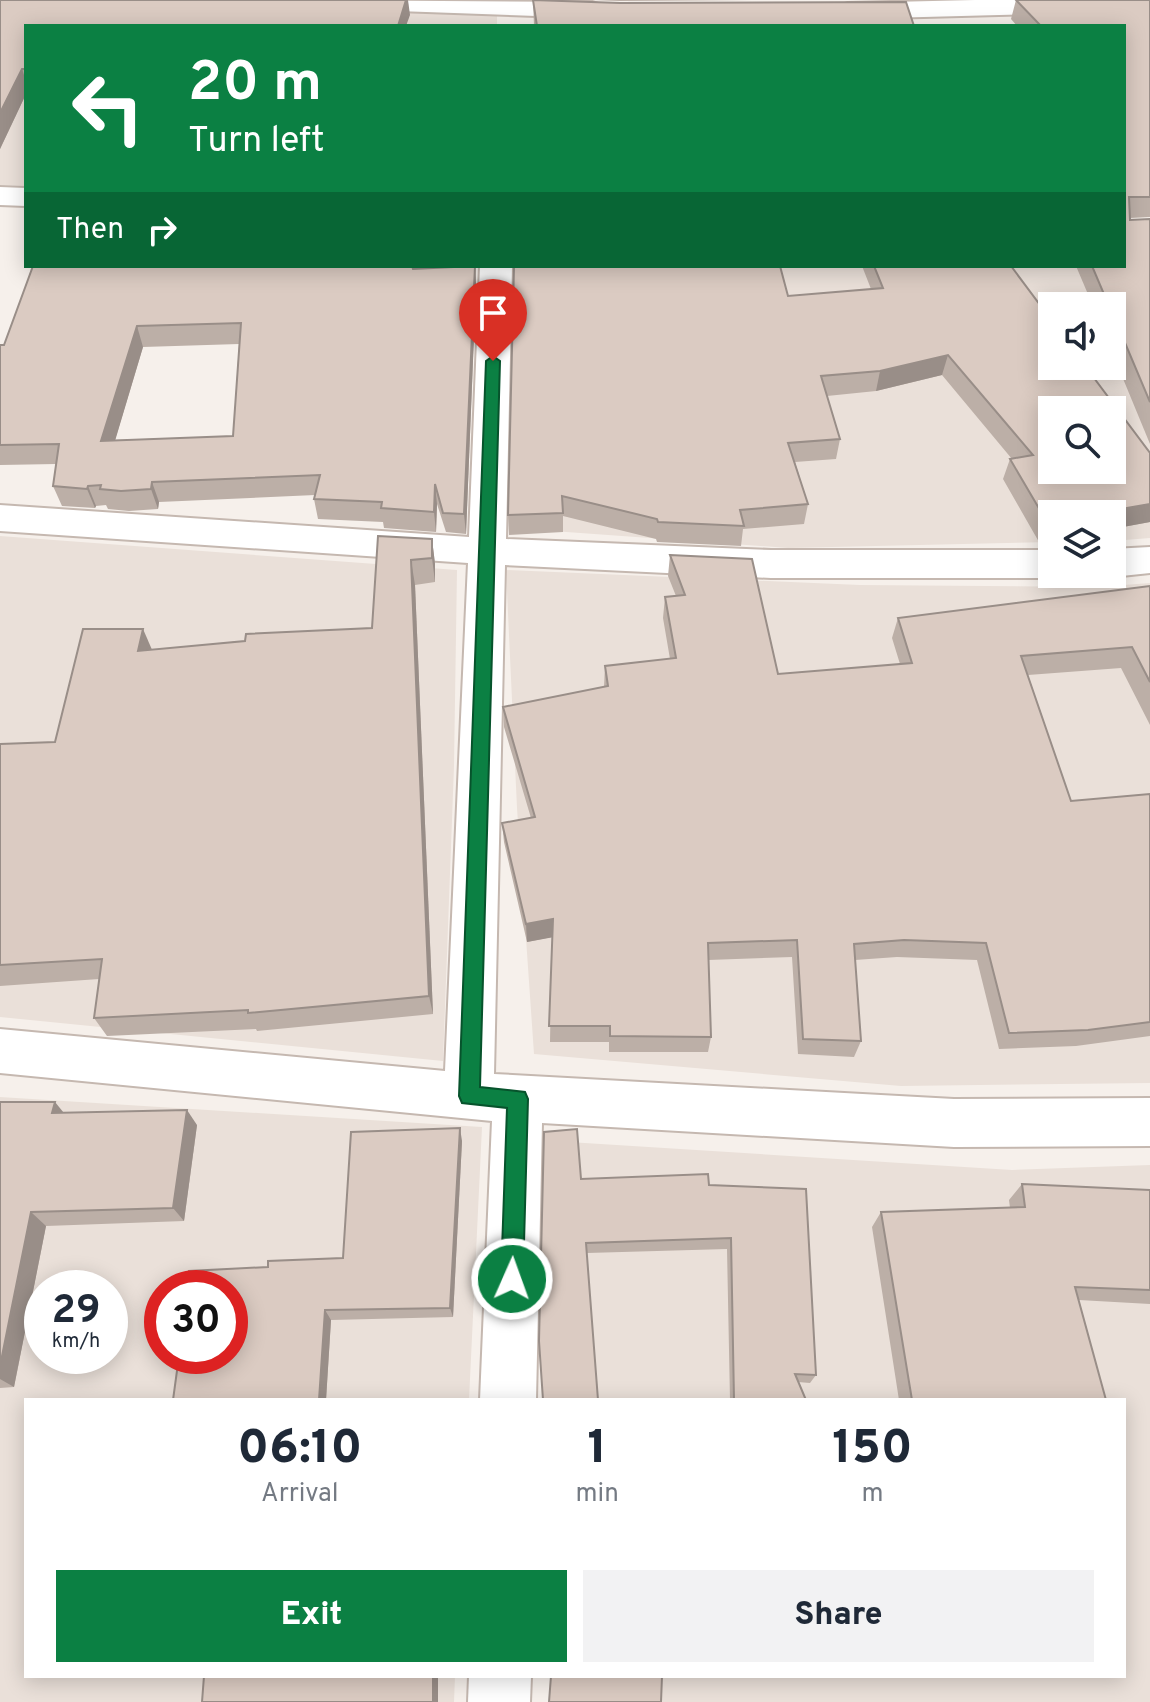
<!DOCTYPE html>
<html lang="en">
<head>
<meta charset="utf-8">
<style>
  body { margin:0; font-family:Overpass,sans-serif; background:#f2f2f3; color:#1f2937; height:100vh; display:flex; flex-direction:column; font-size:30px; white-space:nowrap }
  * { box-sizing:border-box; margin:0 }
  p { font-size:26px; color:#747a83 }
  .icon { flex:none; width:44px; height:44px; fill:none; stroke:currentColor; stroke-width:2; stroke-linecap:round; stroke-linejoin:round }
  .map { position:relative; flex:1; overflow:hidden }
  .panel { position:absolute; left:24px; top:1398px; width:1102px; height:280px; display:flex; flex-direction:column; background:#fff; border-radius:0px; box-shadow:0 4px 20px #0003 }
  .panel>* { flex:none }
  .hud { position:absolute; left:24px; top:24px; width:1102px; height:244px; border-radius:0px; box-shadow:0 4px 20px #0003; background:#0b8043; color:#fff; overflow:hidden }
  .controls { position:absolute; left:1038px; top:292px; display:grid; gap:16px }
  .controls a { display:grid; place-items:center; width:88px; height:88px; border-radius:0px; background:#fff; box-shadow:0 4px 20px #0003; font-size:40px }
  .speed { position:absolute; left:24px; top:1270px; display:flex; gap:16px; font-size:40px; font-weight:700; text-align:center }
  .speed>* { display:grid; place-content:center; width:104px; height:104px; border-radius:50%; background:#fff; box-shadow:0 4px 20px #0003; line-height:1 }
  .speed small { font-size:20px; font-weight:400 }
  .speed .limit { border:12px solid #d22; background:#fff; color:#111 }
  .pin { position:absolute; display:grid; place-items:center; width:68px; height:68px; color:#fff; margin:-82px -34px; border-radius:50% 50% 50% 0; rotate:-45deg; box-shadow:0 0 8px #0007 }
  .pin .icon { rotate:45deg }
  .me { position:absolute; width:88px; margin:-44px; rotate:2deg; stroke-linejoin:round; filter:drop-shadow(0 0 6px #0008) }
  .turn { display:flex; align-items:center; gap:28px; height:168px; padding:0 32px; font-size:36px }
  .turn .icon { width:104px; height:104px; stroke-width:2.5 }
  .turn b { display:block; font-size:56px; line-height:68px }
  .then { display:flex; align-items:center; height:76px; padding:0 32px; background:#0003; gap:16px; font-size:30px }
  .eta { display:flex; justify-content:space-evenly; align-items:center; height:136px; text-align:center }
  .eta b { font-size:48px; font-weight:800; line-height:56px }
  .primary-button { display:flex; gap:16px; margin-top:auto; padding:16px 32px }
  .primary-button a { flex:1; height:92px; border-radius:0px; background:#0b8043; color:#fff; font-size:32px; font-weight:800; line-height:92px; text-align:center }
  .primary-button a+a { background:#f2f2f3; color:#1f2937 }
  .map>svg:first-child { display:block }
  .residential { fill:#eae0d9; fill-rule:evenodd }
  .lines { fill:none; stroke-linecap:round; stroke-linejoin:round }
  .street-casing { stroke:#c5b8b0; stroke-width:4 }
  .street { fill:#fff; fill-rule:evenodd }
  .wall { fill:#bcafa7; fill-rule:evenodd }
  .shaded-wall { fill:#998e88 }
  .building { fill:#dbcbc2; stroke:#998e88; stroke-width:2; fill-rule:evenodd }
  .route { fill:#0b8043; stroke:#07532c; stroke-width:2 }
</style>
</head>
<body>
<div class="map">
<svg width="1150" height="1702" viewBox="0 0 1150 1702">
  <rect width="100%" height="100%" fill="#f6f0eb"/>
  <g class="residential">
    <polygon points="9,0 497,13 497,26 26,26 26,186 0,185 0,13"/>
    <path d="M 1150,248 L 1150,538 L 1112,541 L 1112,514 L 1052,514 L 1052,542 L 788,548 L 511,528 L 518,266 L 1124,266 ZM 1052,306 L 1112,306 L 1112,366 L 1052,366 ZM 1052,410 L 1112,410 L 1112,470 L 1052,470 Z"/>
    <polygon points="0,536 457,570 454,766 443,1061 0,1017"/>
    <polygon points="506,570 860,585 1097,587 1150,583 1150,1083 901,1086 534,1054 517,808"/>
    <path d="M 0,1097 L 482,1127 L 469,1400 L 26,1400 L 26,1676 L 455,1676 L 454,1702 L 0,1702 ZM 42,1288 L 110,1288 L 110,1356 L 42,1356 ZM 162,1288 L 230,1288 L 230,1356 L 162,1356 Z"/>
    <polygon points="553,1141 1012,1170 1150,1165 1150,1702 551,1702 552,1676 1124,1676 1124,1400 557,1400"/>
  </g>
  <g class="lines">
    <g class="street-casing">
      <g id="street">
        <polygon points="301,0 592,2 601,5 605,10 601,15 592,18 314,8 305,5"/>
        <polygon points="975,0 1150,0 1150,11 848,19 839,16 835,11 839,6 848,3"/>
        <polygon points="0,187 26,188 26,206 0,205"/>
        <polygon points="480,266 512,266 506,539 771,550 1052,550 1052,574 1064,574 1052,578 771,578 505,565 494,1074 954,1099 1150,1098 1150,1146 954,1147 542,1123 536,1400 480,1400 492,1121 0,1073 0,1029 445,1071 468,563 0,531 0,505 469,537"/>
        <polygon points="1150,547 1150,573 1112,577 1104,574 1112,574 1112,549"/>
        <polygon points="469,1676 531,1676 530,1702 468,1702"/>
      </g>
    </g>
    <use href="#street" class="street"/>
  </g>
  <g class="wall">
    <polygon points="0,0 410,15 26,26 26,94 0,149"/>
    <polygon points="533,0 914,26 534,26"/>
    <polygon points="592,0 752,0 620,1"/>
    <polygon points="1016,0 1150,0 1150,217 1130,218 1130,220 1150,219 1150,444 1112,352 1112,306 1093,306 1076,266 1124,266 1124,26 1017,26 1011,19"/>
    <path d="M 33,266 L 414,266 L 414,269 L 475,266 L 476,286 L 466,534 L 446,532 L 437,504 L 436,532 L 384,528 L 383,522 L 318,519 L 314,499 L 315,495 L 159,502 L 158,509 L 129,511 L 108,509 L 106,505 L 96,506 L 95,508 L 62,506 L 53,486 L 56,464 L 0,465 L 0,345 L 4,345 ZM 239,344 L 233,436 L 115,440 L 143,347 Z"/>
    <polygon points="862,266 1011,266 1150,453 1150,522 1112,529 1112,514 1039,542 1003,479 1010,459 1012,459 942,375 876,391 827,396 840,439 836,459 795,462 808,504 804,524 743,529 741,546 657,542 656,539 563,516 563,532 509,535 508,515 788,296 871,289"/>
    <polygon points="378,536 432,539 435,564 435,582 415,585 433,1014 257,1031 256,1029 107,1036 94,1018 99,979 0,986 0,744 55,742 152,650 372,628"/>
    <polygon points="670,555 778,674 900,664 892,638 898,618 1150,586 1150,725 1121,668 1028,675 1071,801 1150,794 1150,1036 1076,1046 999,1049 977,960 897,957 855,960 861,1041 854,1057 798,1054 792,957 708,960 711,1037 708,1052 609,1052 609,1042 550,1042 552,937 527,942 504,842 502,823 531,818 504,727 503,707 604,687 605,666 670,659 663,618 665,597 676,596 668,576"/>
    <polygon points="0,1102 64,1113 197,1125 184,1221 46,1226 14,1387 0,1388"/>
    <polygon points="462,1141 453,1317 331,1320 326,1400 173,1400 268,1267 343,1258"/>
    <polygon points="581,1179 709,1185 816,1375 810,1383 798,1382 806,1400 730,1400 727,1249 587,1253"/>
    <polygon points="1022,1184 1150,1190 1150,1304 1079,1300 1106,1400 899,1400 872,1227 881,1212 1010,1208 1009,1200"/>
  </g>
  <g class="shaded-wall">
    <polygon points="406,0 408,0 410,15 406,26 398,26"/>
    <polygon points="22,69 26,81 26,94 0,149 0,113"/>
    <polygon points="475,266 476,286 466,534 464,514"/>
    <polygon points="137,326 143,347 109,461 101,441"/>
    <polygon points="948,355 942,375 876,391 880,371"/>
    <polygon points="152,482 159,502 158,509 151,489"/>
    <polygon points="435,484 437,504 436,532 434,512"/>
    <polygon points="88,486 96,506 95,508 87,489"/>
    <polygon points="1150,504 1150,522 1112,529 1112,514 1092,514"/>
    <polygon points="1052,521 1052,539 1039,542 1047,522"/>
    <polygon points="432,539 435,564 435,582 432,558"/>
    <polygon points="411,560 415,585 433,1014 429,996"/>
    <polygon points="143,629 153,652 138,651"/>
    <polygon points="553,919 554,937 527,942 526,924"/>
    <polygon points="55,1102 68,1118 52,1113"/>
    <polygon points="187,1110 197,1125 184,1221 173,1208"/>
    <polygon points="460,1128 462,1141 453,1317 450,1308"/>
    <polygon points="31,1212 46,1226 14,1387 0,1379 0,1366"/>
    <polygon points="325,1310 331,1320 326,1400 319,1400"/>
    <rect x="433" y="1676" width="5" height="26"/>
  </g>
  <g class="building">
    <polygon points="0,0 406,0 398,26 26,26 26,69 22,69 0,113"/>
    <polygon points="533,0 620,3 906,2 914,26 537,26"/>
    <polygon points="1016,0 1150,0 1150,197 1129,197 1130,220 1150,219 1150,402 1112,312 1112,306 1109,306 1092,266 1124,266 1124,26 1041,26"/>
    <path d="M 33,266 L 412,266 L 413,269 L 475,266 L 464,514 L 443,513 L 435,484 L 434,512 L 381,508 L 382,502 L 314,499 L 320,475 L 152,482 L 151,489 L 121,491 L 100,489 L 101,485 L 88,486 L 87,489 L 53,486 L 59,444 L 0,445 L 0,345 L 4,345 ZM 241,323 L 233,436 L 101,441 L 137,326 Z"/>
    <path d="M 514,266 L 780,266 L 788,296 L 883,288 L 874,266 L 1011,266 L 1052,321 L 1052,366 L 1085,366 L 1150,453 L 1150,504 L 1092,514 L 1052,514 L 1052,521 L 1047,522 L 1010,459 L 1033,455 L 948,355 L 880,371 L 821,376 L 840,439 L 788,443 L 808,504 L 740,510 L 744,526 L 658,522 L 657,519 L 562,496 L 563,513 L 508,515 ZM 1052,410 L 1112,410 L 1112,470 L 1052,470 Z"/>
    <polygon points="378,536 432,539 432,558 411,560 429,996 248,1013 248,1010 94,1018 102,959 0,965 0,744 55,742 83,629 143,629 138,651 245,641 246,634 372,628"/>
    <polygon points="670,555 752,559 778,674 912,663 898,618 1150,586 1150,682 1132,647 1021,656 1071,801 1150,794 1150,1022 1088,1030 1009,1033 986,943 904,940 854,944 861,1041 803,1039 797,940 708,943 711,1037 610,1036 610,1026 549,1026 553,919 526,924 502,823 535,817 503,707 608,686 605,666 676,658 665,597 685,595"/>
    <polygon points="0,1102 55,1102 52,1113 187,1110 173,1208 31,1212 0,1366"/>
    <polygon points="460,1128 450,1308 325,1310 319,1400 173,1400 179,1356 230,1356 230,1288 187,1288 189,1271 268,1267 268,1261 343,1258 351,1132"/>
    <polygon points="577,1129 581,1179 708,1174 709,1185 806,1189 816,1375 795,1374 806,1400 734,1400 731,1238 586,1243 598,1400 543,1400 539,1341 544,1132"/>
    <polygon points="1022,1184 1150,1190 1150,1290 1075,1287 1106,1400 912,1400 881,1212 1025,1207"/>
    <polygon points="204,1676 433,1676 433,1702 202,1702"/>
    <polygon points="551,1676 662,1676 661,1702 549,1702"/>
  </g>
  <polygon class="route" points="493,356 500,361 480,1087 525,1092 528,1099 523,1279 520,1287 512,1290 504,1287 501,1279 507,1108 462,1103 459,1096 486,361"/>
</svg>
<div class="controls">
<a><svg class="icon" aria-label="sound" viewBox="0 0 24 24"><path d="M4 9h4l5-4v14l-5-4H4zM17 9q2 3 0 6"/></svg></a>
<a><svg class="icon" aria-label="search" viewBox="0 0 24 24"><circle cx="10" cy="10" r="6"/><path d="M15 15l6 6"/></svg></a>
<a><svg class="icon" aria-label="layers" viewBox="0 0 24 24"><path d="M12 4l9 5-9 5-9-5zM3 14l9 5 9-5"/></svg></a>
</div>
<div class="speed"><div>29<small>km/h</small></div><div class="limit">30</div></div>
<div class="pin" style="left:493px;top:361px;background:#d93025"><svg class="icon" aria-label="arrive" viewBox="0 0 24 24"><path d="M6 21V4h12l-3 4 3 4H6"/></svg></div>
<svg class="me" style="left:512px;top:1279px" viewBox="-20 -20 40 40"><circle r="17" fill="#0b8043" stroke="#fff" stroke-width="3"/><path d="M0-11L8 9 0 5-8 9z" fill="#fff"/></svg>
<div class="hud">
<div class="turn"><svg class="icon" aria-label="left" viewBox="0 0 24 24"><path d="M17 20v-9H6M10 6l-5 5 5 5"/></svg><div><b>20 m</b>Turn left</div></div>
<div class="then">Then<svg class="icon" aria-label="right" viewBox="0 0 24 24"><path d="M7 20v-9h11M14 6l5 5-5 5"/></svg></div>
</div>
<section class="panel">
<div class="eta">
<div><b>06:10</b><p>Arrival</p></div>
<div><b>1</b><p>min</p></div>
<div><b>150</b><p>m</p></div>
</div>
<div class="primary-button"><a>Exit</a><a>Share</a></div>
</section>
</div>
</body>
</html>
